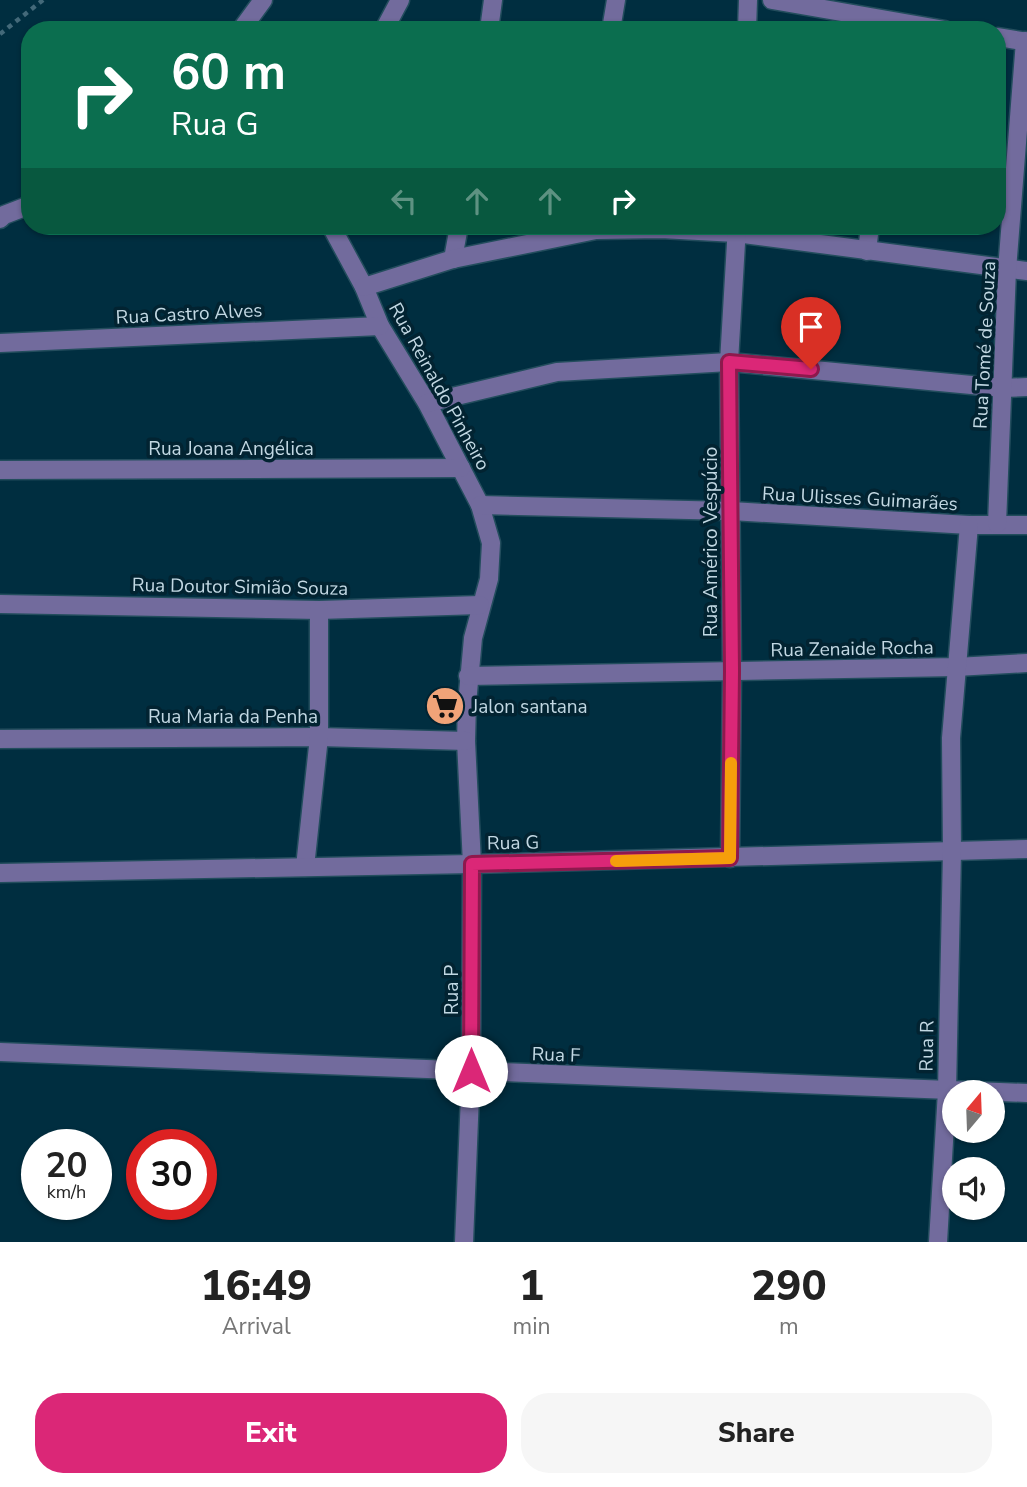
<!DOCTYPE html>
<html lang="en">
<head>
<meta charset="utf-8">
<style>
  body { margin:0; font-family:"Nunito Sans",sans-serif; background:#f6f6f6; color:#222; height:100vh; display:flex; flex-direction:column; font-size:26px; white-space:nowrap }
  * { box-sizing:border-box; margin:0 }
  p { font-size:23px; color:#767676 }
  .icon { flex:none; width:38px; height:38px; fill:none; stroke:currentColor; stroke-width:2; stroke-linecap:round; stroke-linejoin:round }
  .map { position:relative; height:1242px; overflow:hidden }
  .drawer { display:flex; flex-direction:column; background:#fff; flex:1 }
  .drawer>* { flex:none }
  .banner { position:absolute; left:21px; top:21px; width:985px; height:214px; border-radius:28px; box-shadow:0 2px 5px #0004; background:#0b6e4f; color:#fff; overflow:hidden }
  .needle { width:46px; rotate:19deg }
  .buttons { position:absolute; left:942px; top:1080px; display:grid; gap:14px }
  .buttons a { display:grid; place-items:center; width:63px; height:63px; border-radius:50%; background:#fff; box-shadow:0 2px 5px #0004; font-size:35px }
  .speed { position:absolute; left:21px; top:1129px; display:flex; gap:14px; font-size:35px; font-weight:700; text-align:center }
  .speed>* { display:grid; place-content:center; width:91px; height:91px; border-radius:50%; background:#fff; box-shadow:0 2px 5px #0004; line-height:1 }
  .speed small { font-size:18px; font-weight:400 }
  .speed .limit { border:10px solid #d22; background:#fff; color:#111 }
  .pin { position:absolute; display:grid; place-items:center; width:60px; height:60px; color:#fff; margin:-72px -30px; border-radius:50% 50% 50% 0; rotate:-45deg; box-shadow:0 0 7px #0007 }
  .pin .icon { rotate:45deg }
  .me { position:absolute; width:77px; margin:-38px; rotate:0deg; stroke-linejoin:round; filter:drop-shadow(0 0 5px #0008) }
  .turn { display:flex; align-items:center; gap:24px; height:147px; padding:0 35px; font-size:32px }
  .turn .icon { width:91px; height:91px; stroke-width:2.5 }
  .turn b { display:block; font-size:49px; line-height:60px }
  .lanes { display:flex; align-items:center; height:66px; padding:0 35px; background:#0003; justify-content:center; gap:35px; direction:ltr }
  .lanes .off { opacity:.35 }
  .eta { display:flex; justify-content:space-evenly; align-items:center; height:119px; text-align:center }
  .eta b { font-size:42px; font-weight:800; line-height:49px }
  .action { display:flex; gap:14px; margin-top:auto; padding:14px 35px }
  .action a { flex:1; height:80px; border-radius:28px; background:#db2777; color:#fff; font-size:28px; font-weight:800; line-height:80px; text-align:center }
  .action a+a { background:#f6f6f6; color:#222 }
  .map>svg:first-child { display:block }
  .lines { fill:none; stroke-linecap:round; stroke-linejoin:round }
  .minor-casing { stroke:#234d5d; stroke-width:21 }
  .path { stroke:#436979; stroke-width:4.5; stroke-dasharray:5 5; stroke-linecap:butt }
  .minor { stroke:#726b9d; stroke-width:18 }
  .route-casing { stroke:#8e194d; stroke-width:18 }
  .route { stroke:#db2777; stroke-width:12 }
  .slow { stroke:#f59e0b; stroke-width:12 }
  .labels { text-anchor:middle; stroke-width:7; stroke-linejoin:round; paint-order:stroke }
  .street-label { font-size:19px; fill:#c2d8e3; stroke:#022331 }
  .poi-label { font-size:19px; fill:#c2d8e3; stroke:#022331; text-anchor:start }
</style>
</head>
<body>
<div class="map">
<svg width="1027" height="1242" viewBox="0 0 1027 1242">
  <rect width="100%" height="100%" fill="#002e40"/>
  <g class="lines">
    <g class="minor-casing">
      <g id="minor">
        <polyline points="772,0 945,30"/>
        <polyline points="241,30 263,0"/>
        <polyline points="384,30 400,0"/>
        <polyline points="489,30 493,0"/>
        <polyline points="611,30 616,0"/>
        <polyline points="747,30 748,0"/>
        <polyline points="998,37 1027,42"/>
        <polyline points="0,219 4,215 30,205"/>
        <polyline points="331,226 364,287 380,326 427,403 480,505 491,543 489,579 473,638 467,704 466,741 472,864 471,1071 464,1242"/>
        <polyline points="867,251 870,226"/>
        <polyline points="453,259 459,226"/>
        <polyline points="364,287 453,259 596,230 661,229 736,233 1027,271"/>
        <polyline points="0,343 380,326"/>
        <polyline points="427,403 557,372 729,362 1003,388 1027,387"/>
        <polyline points="0,470 461,468"/>
        <polyline points="480,505 731,511 969,525 1027,525"/>
        <polyline points="997,524 1007,270 1025,41"/>
        <polyline points="0,604 319,610 480,605"/>
        <polyline points="468,676 956,667 1027,663"/>
        <polyline points="0,739 319,737 466,741"/>
        <polyline points="730,858 732,671 729,362 737,226"/>
        <polyline points="305,867 319,737 319,610"/>
        <polyline points="0,873 472,864 1027,849"/>
        <polyline points="0,1052 1027,1093"/>
        <polyline points="938,1242 947,1091 952,851 951,738 969,525"/>
      </g>
    </g>
    <polyline class="path" points="0,34 43,0"/>
    <use href="#minor" class="minor"/>
  </g>
  <g class="lines">
    <g class="route-casing">
      <polyline id="route" points="471,1071 472,864 730,858 732,671 729,362 811,369"/>
    </g>
    <use href="#route" class="route"/>
    <polyline class="slow" points="616,861 730,858 731,763"/>
  </g>
  <defs>
    <g id="supermarket-disc" transform="scale(2.0125)"><circle r="9.5" fill="#f0a378" stroke="#022331"/><path d="M-6-5.5h2.5l.6 2H6L4.5 2H-2.5L-4.4-4H-6ZM-1.5 3.2a1.3 1.3 0 1 0 .1 0ZM3 3.2a1.3 1.3 0 1 0 .1 0Z" fill="#111"/></g>
  </defs>
  <g fill-rule="evenodd">
    <use href="#supermarket-disc" x="445" y="706"/>
  </g>
  <g class="labels">
    <g class="street-label">
      <text transform="translate(189 313) rotate(-3)" y="7">Rua Castro Alves</text>
      <text transform="translate(984 345) rotate(-87)" y="7">Rua Tomé de Souza</text>
      <text transform="translate(440 386) rotate(61)" y="7">Rua Reinaldo Pinheiro</text>
      <text x="231" y="455">Rua Joana Angélica</text>
      <text transform="translate(860 498) rotate(3)" y="7">Rua Ulisses Guimarães</text>
      <text transform="translate(710 542) rotate(-90)" y="7">Rua Américo Vespúcio</text>
      <text transform="translate(240 586) rotate(1)" y="7">Rua Doutor Simião Souza</text>
      <text transform="translate(852 648) rotate(-1)" y="7">Rua Zenaide Rocha</text>
      <text x="233" y="723">Rua Maria da Penha</text>
      <text transform="translate(513 842) rotate(-1)" y="7">Rua G</text>
      <text transform="translate(451 990) rotate(-90)" y="7">Rua P</text>
      <text transform="translate(926 1046) rotate(-89)" y="7">Rua R</text>
      <text transform="translate(556 1054) rotate(2)" y="7">Rua F</text>
    </g>
    <g class="poi-label">
      <text x="472" y="713">Jalon santana</text>
    </g>
  </g>
</svg>
<div class="buttons">
<a><svg class="needle" viewBox="-14 -14 28 28"><path d="M0-13l5 13h-10z" fill="#e53935"/><path d="M0 13l5-13h-10z" fill="#767676"/></svg></a>
<a><svg class="icon" aria-label="sound" viewBox="0 0 24 24"><path d="M4 9h4l5-4v14l-5-4H4zM17 9q2 3 0 6"/></svg></a>
</div>
<div class="speed"><div>20<small>km/h</small></div><div class="limit">30</div></div>
<div class="pin" style="left:811px;top:369px;background:#d93025"><svg class="icon" aria-label="arrive" viewBox="0 0 24 24"><path d="M6 21V4h12l-3 4 3 4H6"/></svg></div>
<svg class="me" style="left:471px;top:1071px" viewBox="-20 -20 40 40"><circle r="19" fill="#fff"/><path d="M0-13L10 11 0 6-10 11z" fill="#db2777"/></svg>
<div class="banner">
<div class="turn"><svg class="icon" aria-label="right" viewBox="0 0 24 24"><path d="M7 20v-9h11M14 6l5 5-5 5"/></svg><div><b>60 m</b>Rua G</div></div>
<div class="lanes"><svg class="icon off" aria-label="left" viewBox="0 0 24 24"><path d="M17 20v-9H6M10 6l-5 5 5 5"/></svg><svg class="icon off" aria-label="ahead" viewBox="0 0 24 24"><path d="M12 20V5M6 11l6-6 6 6"/></svg><svg class="icon off" aria-label="ahead" viewBox="0 0 24 24"><path d="M12 20V5M6 11l6-6 6 6"/></svg><svg class="icon" aria-label="right" viewBox="0 0 24 24"><path d="M7 20v-9h11M14 6l5 5-5 5"/></svg></div>
</div>
</div>
<section class="drawer">
<div class="eta">
<div><b>16:49</b><p>Arrival</p></div>
<div><b>1</b><p>min</p></div>
<div><b>290</b><p>m</p></div>
</div>
<div class="action"><a>Exit</a><a>Share</a></div>
</section>
</body>
</html>
